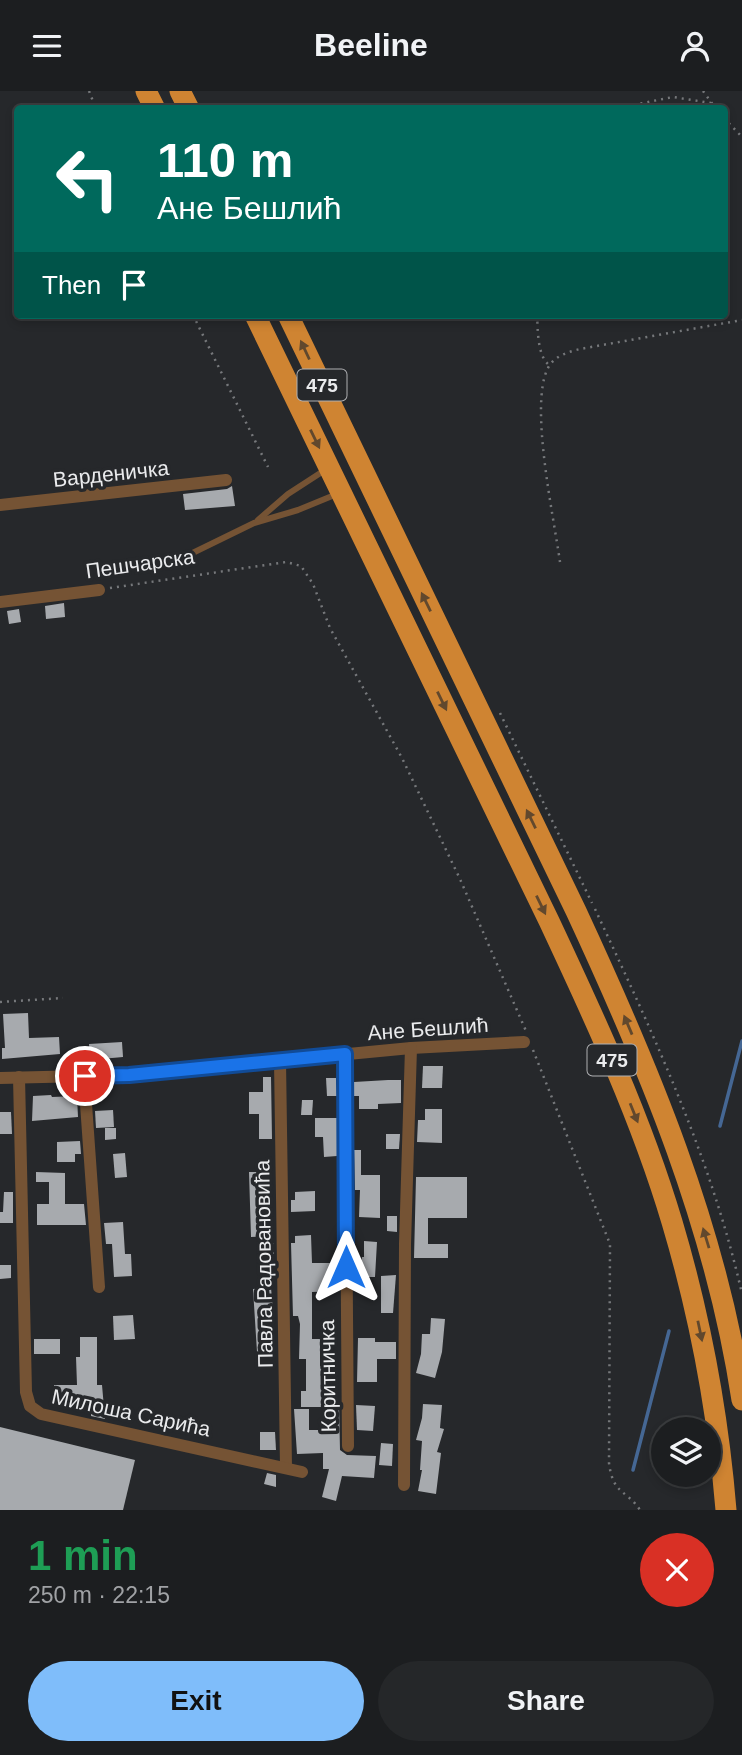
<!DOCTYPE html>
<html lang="en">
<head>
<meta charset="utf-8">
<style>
  body { margin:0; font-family:Arial,sans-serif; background:#252729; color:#f1f3f6; height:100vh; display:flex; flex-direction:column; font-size:26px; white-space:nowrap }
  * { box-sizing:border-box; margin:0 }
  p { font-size:23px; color:#a0a2a5 }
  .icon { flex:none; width:38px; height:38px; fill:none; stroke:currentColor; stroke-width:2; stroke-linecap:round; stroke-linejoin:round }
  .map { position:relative; height:1419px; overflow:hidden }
  .details { display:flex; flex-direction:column; background:#1c1e20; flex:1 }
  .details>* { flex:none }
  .banner { position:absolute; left:14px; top:14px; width:714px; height:214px; border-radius:7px; box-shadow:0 4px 10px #0003,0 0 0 2px #3a3c3e; background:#00695c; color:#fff; overflow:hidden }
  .fabs { position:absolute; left:651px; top:1326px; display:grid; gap:14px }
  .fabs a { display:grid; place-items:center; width:70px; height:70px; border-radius:50%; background:#1c1e20; box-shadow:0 4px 10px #0003,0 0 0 2px #3a3c3e; font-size:35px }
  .pin { position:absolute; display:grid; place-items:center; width:60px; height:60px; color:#fff; margin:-30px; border:4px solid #fff; border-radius:50%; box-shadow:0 2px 7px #0007 }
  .me { position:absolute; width:77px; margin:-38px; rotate:0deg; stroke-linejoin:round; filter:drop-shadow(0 0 5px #0008) }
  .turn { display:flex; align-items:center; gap:24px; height:147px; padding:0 28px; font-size:32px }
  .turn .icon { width:91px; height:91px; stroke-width:2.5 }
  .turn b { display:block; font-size:49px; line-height:60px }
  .then { display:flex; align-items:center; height:66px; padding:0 28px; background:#0003; gap:14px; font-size:26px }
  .round { display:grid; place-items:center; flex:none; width:74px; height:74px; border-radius:37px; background:#252729 }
  .head { display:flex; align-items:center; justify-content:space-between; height:119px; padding:0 28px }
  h1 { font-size:42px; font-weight:700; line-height:52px; color:#1e9e55 }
  .button { display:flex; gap:14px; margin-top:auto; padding:14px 28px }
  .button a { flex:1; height:80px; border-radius:42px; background:#7fbdfa; color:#111; font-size:28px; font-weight:700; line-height:80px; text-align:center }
  .button a+a { background:#252729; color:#f1f3f6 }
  header { display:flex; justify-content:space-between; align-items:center; height:91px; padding:0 28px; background:#1c1e20; font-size:32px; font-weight:700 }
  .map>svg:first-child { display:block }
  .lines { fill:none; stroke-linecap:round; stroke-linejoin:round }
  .stream { stroke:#456794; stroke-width:3.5 }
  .building { fill:#a7aaae }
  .path { stroke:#76787b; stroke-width:2.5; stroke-dasharray:2 5; stroke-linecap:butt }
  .service { stroke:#755334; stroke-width:6 }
  .minor { stroke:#755334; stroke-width:12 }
  .trunk { stroke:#cf8432; stroke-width:21 }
  .oneway { fill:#61482d }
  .route-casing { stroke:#114b97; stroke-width:18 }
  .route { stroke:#1a73e8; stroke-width:12 }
  .labels { text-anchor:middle; stroke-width:7; stroke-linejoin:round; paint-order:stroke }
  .shield { fill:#26282b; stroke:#afb0b3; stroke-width:2 }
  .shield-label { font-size:19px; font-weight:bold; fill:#eaebed }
  .street-label { font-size:21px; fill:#eaebed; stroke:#26282b }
</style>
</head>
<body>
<header><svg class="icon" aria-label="menu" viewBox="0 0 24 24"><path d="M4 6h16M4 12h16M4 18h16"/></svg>Beeline<svg class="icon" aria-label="person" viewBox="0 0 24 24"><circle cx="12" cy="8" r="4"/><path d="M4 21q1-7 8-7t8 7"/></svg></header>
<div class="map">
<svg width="742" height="1419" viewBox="0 0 742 1419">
  <rect width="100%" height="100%" fill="#26282b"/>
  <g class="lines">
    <g class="stream">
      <polyline points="720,1035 742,950"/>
      <polyline points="633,1379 669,1240"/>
    </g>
  </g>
  <g class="building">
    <polygon points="232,395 235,415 185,419 183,403 227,398"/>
    <polygon points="64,512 65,526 46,528 45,515"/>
    <polygon points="19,518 21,531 9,533 7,520"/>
    <polygon points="28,922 29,947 59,946 60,963 2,968 2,957 5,957 3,923"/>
    <polygon points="122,951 123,966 90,969 89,953"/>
    <polygon points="423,975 443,975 442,997 422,997"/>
    <polygon points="263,986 271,986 272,1048 259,1048 259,1023 249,1023 249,1001 263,1001"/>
    <polygon points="326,987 336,987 337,1005 327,1005"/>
    <polygon points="388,989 401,989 401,1012 378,1013 378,1018 359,1018 359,1005 354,1005 354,991"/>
    <polygon points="51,1004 52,1006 77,1005 78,1026 32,1030 33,1005"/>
    <polygon points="302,1009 313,1009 312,1024 301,1024"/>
    <polygon points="425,1018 442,1018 442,1052 417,1051 418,1029 425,1029"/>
    <polygon points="113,1019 114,1036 96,1037 95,1020"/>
    <polygon points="0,1021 11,1021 12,1043 0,1043"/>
    <polygon points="315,1027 337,1027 337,1065 324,1066 323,1046 315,1046"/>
    <polygon points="105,1037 116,1037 116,1048 105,1049"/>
    <polygon points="386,1043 400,1043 399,1058 386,1058"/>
    <polygon points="80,1050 81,1063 75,1063 75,1071 57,1071 57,1051"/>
    <polygon points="354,1059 361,1059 361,1084 380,1084 380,1127 359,1126 360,1099 355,1099"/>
    <polygon points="125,1062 127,1086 115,1087 113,1063"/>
    <polygon points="36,1081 65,1082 65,1113 84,1113 86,1134 37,1134 37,1113 49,1113 49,1091 36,1091"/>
    <polygon points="249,1081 263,1081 262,1109 267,1108 269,1145 251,1146"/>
    <polygon points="416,1086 467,1086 467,1127 428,1127 428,1153 448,1153 448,1167 414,1167"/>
    <polygon points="315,1100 315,1120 291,1121 291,1109 295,1109 295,1101"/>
    <polygon points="4,1101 13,1101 13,1132 0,1132 0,1121 3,1121"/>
    <polygon points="387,1125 397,1125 397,1141 387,1140"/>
    <polygon points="123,1131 125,1163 131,1163 132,1185 114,1186 112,1153 106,1153 104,1132"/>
    <polygon points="311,1144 312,1172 338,1172 338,1200 312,1201 312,1248 320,1248 320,1275 335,1275 335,1314 339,1314 340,1359 347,1364 376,1365 374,1387 342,1385 336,1410 322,1406 329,1378 323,1378 323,1362 297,1363 294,1318 309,1318 309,1339 328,1339 328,1316 301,1316 301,1300 306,1300 306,1268 299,1268 300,1233 298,1225 293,1225 291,1152 295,1152 295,1145"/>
    <polygon points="364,1150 377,1151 375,1186 355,1186 355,1173 361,1173 362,1166 364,1166"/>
    <polygon points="274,1152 274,1179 265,1180 264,1153"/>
    <polygon points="0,1174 11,1174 11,1187 0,1188"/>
    <polygon points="396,1184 393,1222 381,1222 381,1185"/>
    <polygon points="271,1197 273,1218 268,1219 269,1261 257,1261 253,1198"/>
    <polygon points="133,1224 135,1248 114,1249 113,1225"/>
    <polygon points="431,1227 445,1228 442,1261 435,1287 416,1282 421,1263 422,1243 430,1243"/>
    <polygon points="80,1246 97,1246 97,1294 102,1294 105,1328 91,1325 91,1316 54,1316 54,1294 77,1294 76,1266 80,1266"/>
    <polygon points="358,1247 375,1247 375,1251 396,1251 396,1268 377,1268 377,1291 357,1291"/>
    <rect x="34" y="1248" width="26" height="15"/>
    <polygon points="423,1313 442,1314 440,1337 444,1338 437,1361 441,1362 436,1403 418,1400 422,1379 420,1379 422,1350 416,1349 422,1327"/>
    <polygon points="356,1314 375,1315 373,1340 357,1339"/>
    <polygon points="0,1336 135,1369 123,1419 0,1419"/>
    <polygon points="260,1341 275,1341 276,1359 260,1359"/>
    <polygon points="381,1352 393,1353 392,1375 379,1374"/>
    <polygon points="267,1382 276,1384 276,1396 264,1393"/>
  </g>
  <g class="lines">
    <g class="path">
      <polyline points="89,0 96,18"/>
      <polyline points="703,0 716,18"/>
      <polyline points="613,18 673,6 711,12"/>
      <polyline points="724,27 742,46"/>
      <polyline points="193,224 268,376"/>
      <path d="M 537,224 C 538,239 537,264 549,274"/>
      <path d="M 560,471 C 554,427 529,313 548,277 C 554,265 568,261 580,258 L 742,229"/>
      <polyline points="110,497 286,471 301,475 313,493 330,537 402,667 460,788 526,940"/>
      <polyline points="500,622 592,812"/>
      <path d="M 595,818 C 653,942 712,1069 742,1203"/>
      <polyline points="0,911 63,907"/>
      <path d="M 533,959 L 610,1153 L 609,1372 C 613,1404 626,1398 640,1419"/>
    </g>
    <g class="service">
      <polyline points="258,429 288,403 325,379"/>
      <polyline points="168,474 254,432 298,419 337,403"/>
    </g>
    <g class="minor">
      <polyline points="0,414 226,389"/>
      <polyline points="0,511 99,499"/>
      <polyline points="345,963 348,1355"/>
      <polyline points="280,970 286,1376"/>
      <polyline points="84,985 99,1196"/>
      <polyline points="19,986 26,1301 30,1315 41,1323 302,1381"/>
      <polyline points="0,987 129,984 411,957 524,951"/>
      <polyline points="404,1394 405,1153 411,957"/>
    </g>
    <g class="trunk">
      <polyline points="146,0 155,18"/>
      <polyline points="180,0 189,18"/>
      <path d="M 255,224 L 549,830 C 595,928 641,1027 672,1131 C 700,1225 718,1322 726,1419"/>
      <path d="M 288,224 L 576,820 C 649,977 716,1136 742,1309"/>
    </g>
  </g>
  <defs><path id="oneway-solid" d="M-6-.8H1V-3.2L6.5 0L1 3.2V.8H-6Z" transform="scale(1.75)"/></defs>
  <g class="oneway">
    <use href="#oneway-solid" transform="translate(305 259) rotate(-115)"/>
    <use href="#oneway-solid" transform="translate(315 348) rotate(64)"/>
    <use href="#oneway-solid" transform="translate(426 511) rotate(-116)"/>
    <use href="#oneway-solid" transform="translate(442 610) rotate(64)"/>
    <use href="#oneway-solid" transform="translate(531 728) rotate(-116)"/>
    <use href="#oneway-solid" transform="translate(541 814) rotate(64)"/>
    <use href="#oneway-solid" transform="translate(628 934) rotate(-113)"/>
    <use href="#oneway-solid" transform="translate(634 1022) rotate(68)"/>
    <use href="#oneway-solid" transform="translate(706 1147) rotate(-107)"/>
    <use href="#oneway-solid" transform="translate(700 1240) rotate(78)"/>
  </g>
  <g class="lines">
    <g class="route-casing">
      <polyline id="route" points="85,985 129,984 345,963 346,1176"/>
    </g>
    <use href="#route" class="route"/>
  </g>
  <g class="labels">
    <g class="shield">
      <rect x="297.5" y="278.5" width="49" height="31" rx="5"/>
      <rect x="587.5" y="953.5" width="49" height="31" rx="5"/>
    </g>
    <g class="shield-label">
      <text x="322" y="301">475</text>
      <text x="612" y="976">475</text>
    </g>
    <g class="street-label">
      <text transform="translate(111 383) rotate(-6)" y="7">Варденичка</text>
      <text transform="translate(140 473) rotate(-8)" y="7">Пешчарска</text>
      <text transform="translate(428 938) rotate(-4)" y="7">Ане Бешлић</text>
      <text transform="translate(264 1173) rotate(-91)" y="7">Павла Радовановића</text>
      <text transform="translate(328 1285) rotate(-91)" y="7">Коритничка</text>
      <text transform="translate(131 1322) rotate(12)" y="7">Милоша Сарића</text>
    </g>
  </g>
</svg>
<div class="fabs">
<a><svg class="icon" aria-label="layers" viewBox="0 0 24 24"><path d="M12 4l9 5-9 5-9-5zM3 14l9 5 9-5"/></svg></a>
</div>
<div class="pin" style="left:85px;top:985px;background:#d93025"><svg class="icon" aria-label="arrive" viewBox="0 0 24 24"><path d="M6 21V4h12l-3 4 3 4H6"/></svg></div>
<svg class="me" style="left:346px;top:1176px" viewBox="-20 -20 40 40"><path d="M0-17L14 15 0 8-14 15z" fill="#1a73e8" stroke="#fff" stroke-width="4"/></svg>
<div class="banner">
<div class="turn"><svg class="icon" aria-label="left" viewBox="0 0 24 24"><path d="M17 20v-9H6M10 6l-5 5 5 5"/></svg><div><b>110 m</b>Ане Бешлић</div></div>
<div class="then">Then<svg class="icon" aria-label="arrive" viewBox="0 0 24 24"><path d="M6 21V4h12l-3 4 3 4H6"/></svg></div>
</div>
</div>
<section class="details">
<div class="head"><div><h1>1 min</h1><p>250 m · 22:15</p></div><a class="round" style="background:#d93025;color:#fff"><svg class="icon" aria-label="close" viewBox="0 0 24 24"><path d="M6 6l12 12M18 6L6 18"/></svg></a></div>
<div class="button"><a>Exit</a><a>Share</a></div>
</section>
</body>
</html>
